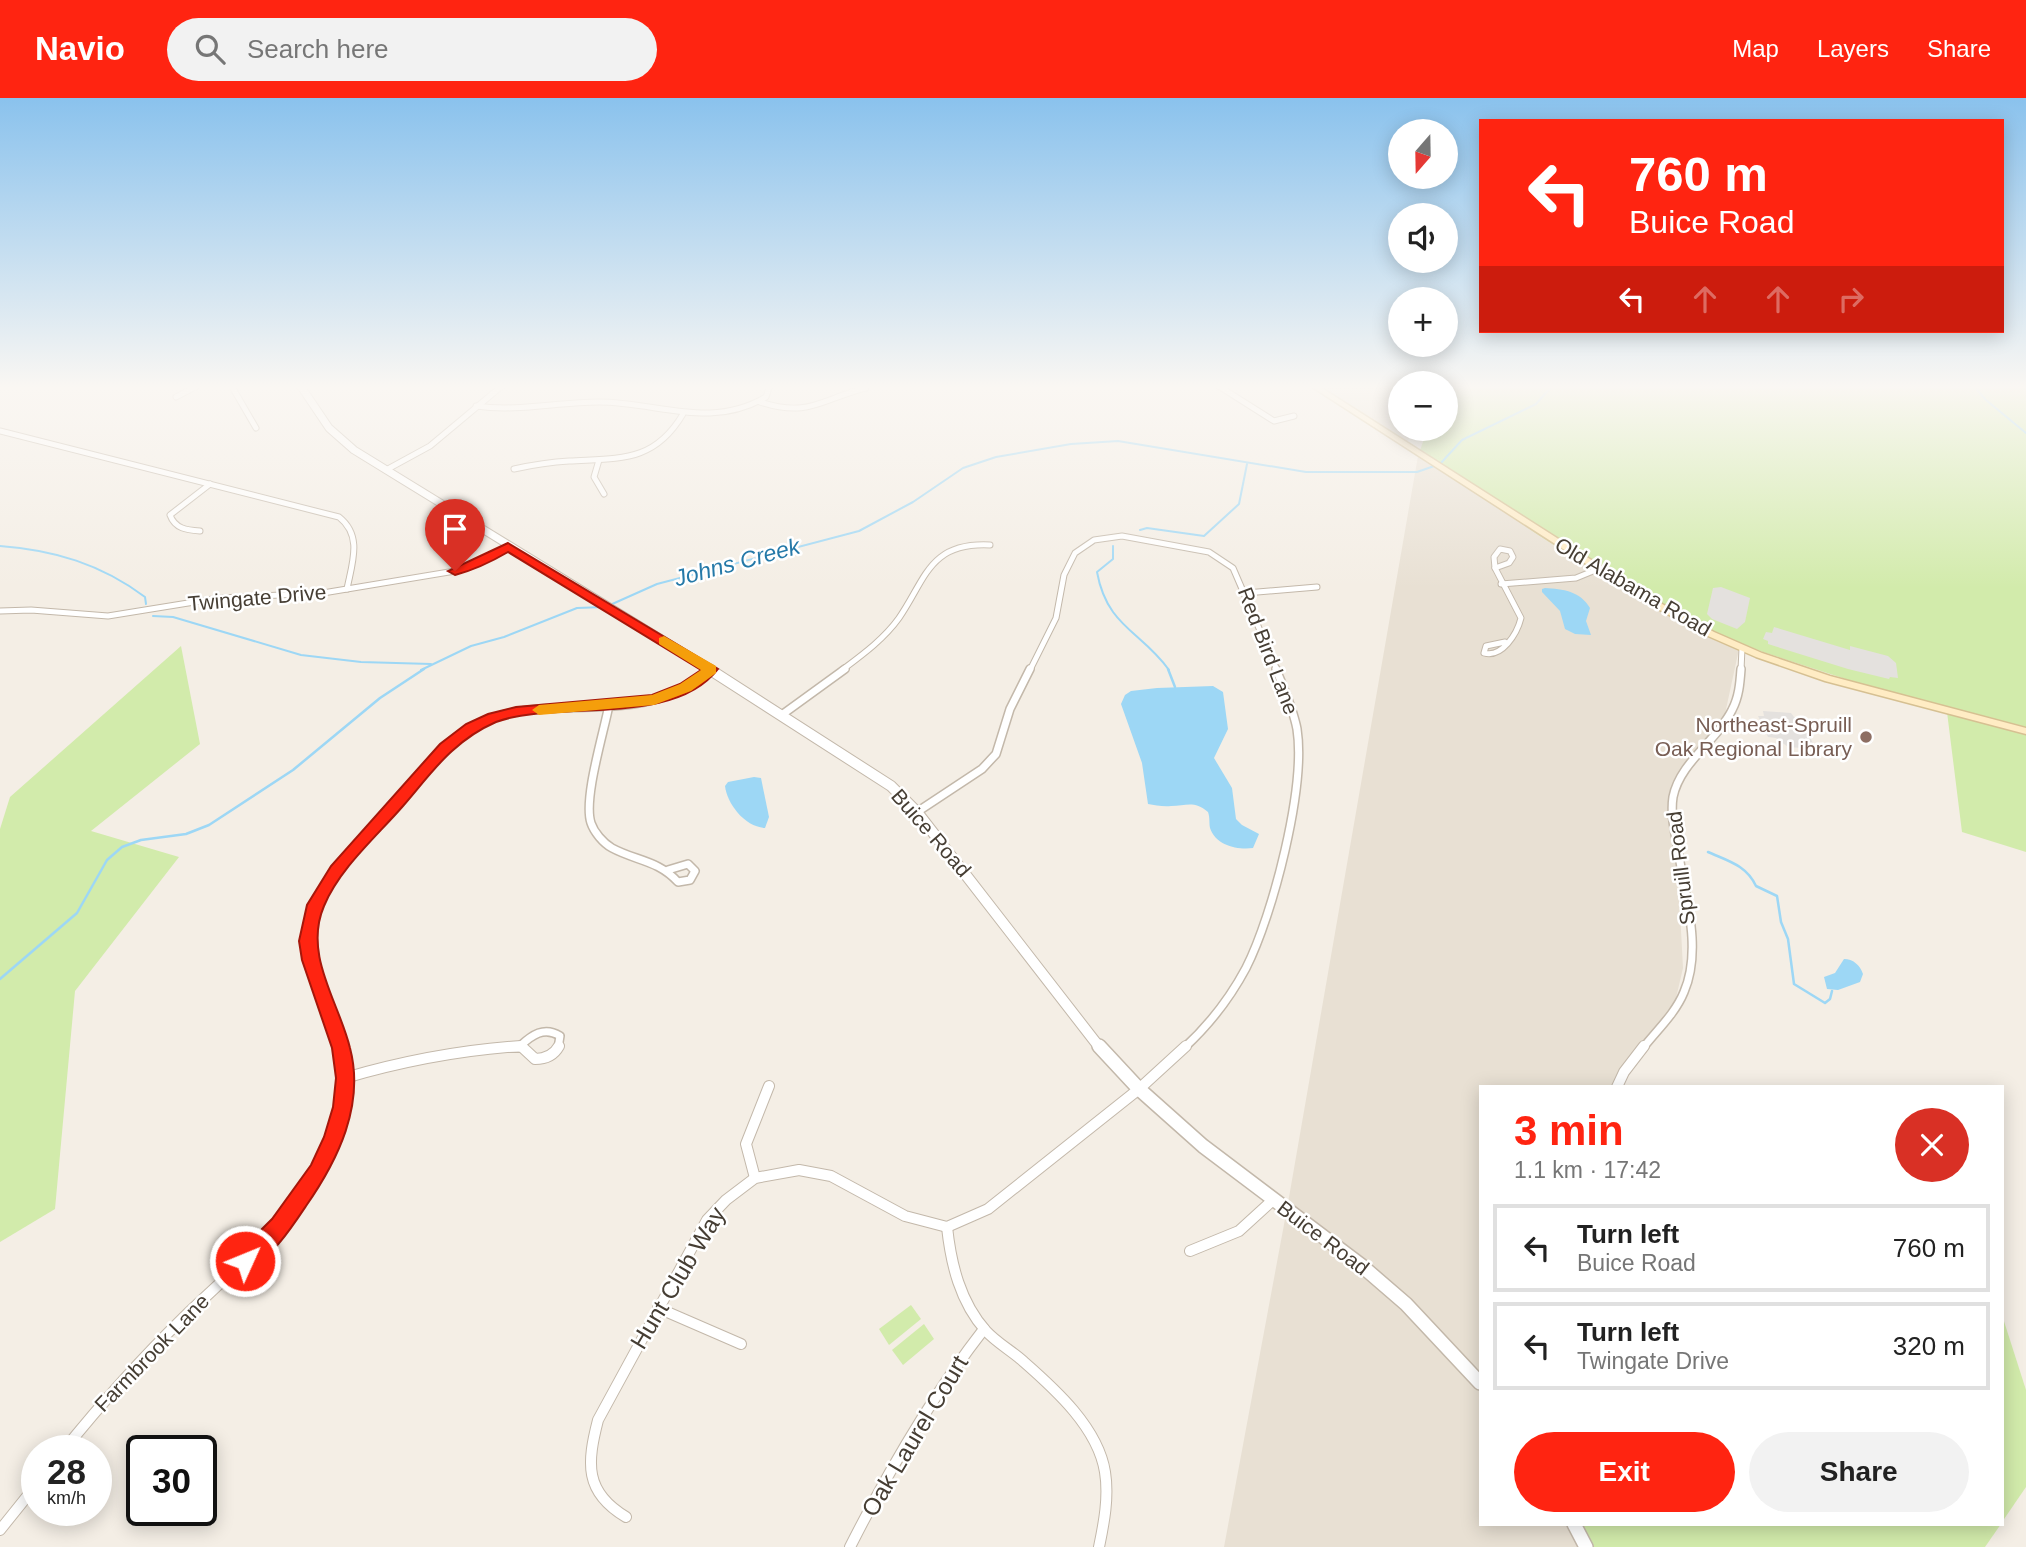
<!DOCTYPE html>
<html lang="en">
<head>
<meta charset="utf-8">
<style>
  body { margin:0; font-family:Arial,sans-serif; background:#f2f2f2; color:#222; height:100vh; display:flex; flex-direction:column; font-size:26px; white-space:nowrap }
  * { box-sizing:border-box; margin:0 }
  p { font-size:23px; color:#767676 }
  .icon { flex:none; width:38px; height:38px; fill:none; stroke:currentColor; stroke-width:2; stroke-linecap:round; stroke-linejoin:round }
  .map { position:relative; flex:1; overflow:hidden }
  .details { position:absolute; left:1479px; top:987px; width:525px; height:441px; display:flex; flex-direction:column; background:#fff; border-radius:0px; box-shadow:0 4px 18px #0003 }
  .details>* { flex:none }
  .banner { position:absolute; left:1479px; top:21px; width:525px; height:214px; border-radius:0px; box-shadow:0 4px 18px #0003; background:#ff2411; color:#fff; overflow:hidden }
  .needle { width:46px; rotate:200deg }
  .controls { position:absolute; left:1388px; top:21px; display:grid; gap:14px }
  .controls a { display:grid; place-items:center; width:70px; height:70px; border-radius:50%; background:#fff; box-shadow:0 4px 18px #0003; font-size:35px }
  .speed { position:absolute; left:21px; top:1337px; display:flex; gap:14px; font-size:35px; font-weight:700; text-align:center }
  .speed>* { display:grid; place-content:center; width:91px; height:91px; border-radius:50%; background:#fff; box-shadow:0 4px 18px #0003; line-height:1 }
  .speed small { font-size:18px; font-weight:400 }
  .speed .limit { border:4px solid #111; border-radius:10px; background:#fff; color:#111 }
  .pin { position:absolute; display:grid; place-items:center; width:60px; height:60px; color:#fff; margin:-72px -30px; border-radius:50% 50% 50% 0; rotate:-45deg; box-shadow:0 0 7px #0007 }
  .pin .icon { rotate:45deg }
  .me { position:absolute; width:77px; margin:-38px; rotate:46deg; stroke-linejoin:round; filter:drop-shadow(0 0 5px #0008) }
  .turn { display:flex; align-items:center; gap:24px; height:147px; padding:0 35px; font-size:32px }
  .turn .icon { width:91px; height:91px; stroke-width:2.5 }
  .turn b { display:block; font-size:49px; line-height:60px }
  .lanes { display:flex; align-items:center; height:66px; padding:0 35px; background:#0003; justify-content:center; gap:35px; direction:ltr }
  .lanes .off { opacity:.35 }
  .round { display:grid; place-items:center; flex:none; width:74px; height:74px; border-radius:37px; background:#f2f2f2 }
  .overview { display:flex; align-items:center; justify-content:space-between; height:119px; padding:0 35px }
  h1 { font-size:42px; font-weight:800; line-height:52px; color:#ff2411 }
  .button { display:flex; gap:14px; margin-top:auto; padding:14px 35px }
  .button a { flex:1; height:80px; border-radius:42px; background:#ff2411; color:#fff; font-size:28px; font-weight:800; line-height:80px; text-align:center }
  .button a+a { background:#f2f2f2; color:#222 }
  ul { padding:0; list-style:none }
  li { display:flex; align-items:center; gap:21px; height:88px; margin:0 14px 10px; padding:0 21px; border:4px solid #e0e0e0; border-radius:0px }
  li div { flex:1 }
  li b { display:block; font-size:26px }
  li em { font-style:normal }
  header { display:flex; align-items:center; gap:42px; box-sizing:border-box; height:98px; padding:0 35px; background:#ff2411; color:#fff }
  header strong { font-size:33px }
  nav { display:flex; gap:38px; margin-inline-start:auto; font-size:24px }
  .search { width:490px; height:63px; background:#f2f2f2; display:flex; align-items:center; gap:18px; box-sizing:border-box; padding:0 24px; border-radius:38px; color:#767676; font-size:26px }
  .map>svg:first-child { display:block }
  .residential { fill:#e8e0d3 }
  .green { fill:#d2ebab }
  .parking { fill:#e4e1de }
  .water { fill:#9dd7f5 }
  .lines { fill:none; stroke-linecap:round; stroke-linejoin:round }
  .stream-far1 { stroke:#9dd7f5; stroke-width:2 }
  .stream { stroke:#9dd7f5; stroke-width:2.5 }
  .minor-far2-casing { stroke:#c3b8aa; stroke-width:7 }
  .minor-far1-casing { stroke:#c3b8aa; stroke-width:10 }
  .minor-casing { stroke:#c3b8aa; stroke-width:12 }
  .tertiary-far2-casing { stroke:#c3b8aa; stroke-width:9 }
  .tertiary-far1-casing { stroke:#c3b8aa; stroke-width:12 }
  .tertiary-casing { stroke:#c3b8aa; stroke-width:16 }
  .secondary-casing { stroke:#d6c092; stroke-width:3 }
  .minor-far2 { stroke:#fff; stroke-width:5 }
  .minor-far1 { stroke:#fff; stroke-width:7 }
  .minor { stroke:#fff; stroke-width:10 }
  .tertiary-far2 { stroke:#fff; stroke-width:7 }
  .tertiary-far1 { stroke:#fff; stroke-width:10 }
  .tertiary { stroke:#fff; stroke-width:13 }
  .secondary { fill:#ffecc4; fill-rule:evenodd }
  .route { fill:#ff2411; stroke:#a6170b; stroke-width:2 }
  .slow { fill:#f59e0b }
  .education-dot { fill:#8d6e63; stroke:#fff; stroke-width:2.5 }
  .labels { text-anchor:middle; stroke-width:5; stroke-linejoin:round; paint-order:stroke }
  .street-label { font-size:21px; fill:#463e34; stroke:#fff }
  .education-label { font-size:21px; fill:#785e54; stroke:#fff; text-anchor:end }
  .water-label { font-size:23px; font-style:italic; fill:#2579a8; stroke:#fff }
  .near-street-label { font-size:24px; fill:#463e34; stroke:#fff }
</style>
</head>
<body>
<header>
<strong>Navio</strong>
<div class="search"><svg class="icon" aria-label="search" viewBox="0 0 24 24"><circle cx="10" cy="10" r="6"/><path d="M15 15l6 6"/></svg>Search here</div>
<nav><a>Map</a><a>Layers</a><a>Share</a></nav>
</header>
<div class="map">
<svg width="2026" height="1449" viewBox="0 0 2026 1449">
  <rect width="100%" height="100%" fill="#f4eee5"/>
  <g class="residential">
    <polygon points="1312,287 1400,287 1400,331 1412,331 1406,349"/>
    <polygon points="1418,358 1467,386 1535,435 1601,477 1739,551 1725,616 1709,651 1688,671 1674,700 1683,870 1673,913 1616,989 1480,989 1480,1426 1574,1426 1585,1449 1224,1449 1288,1105"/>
  </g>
  <g class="green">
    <polygon points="1446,287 2026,287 2026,754 1962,734 1947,614 1763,554 1686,524 1601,477 1535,435 1467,386 1418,358 1424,341 1431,341 1434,331 1446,331"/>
    <polygon points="181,548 200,646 91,733 179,759 75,893 55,1111 0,1144 0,731 10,699"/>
    <polygon points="911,1207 921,1221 889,1247 879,1231"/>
    <polygon points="2002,1217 2026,1292 2026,1389 2002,1424"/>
    <polygon points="924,1226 934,1241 903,1267 892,1252"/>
    <polygon points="1574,1426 2001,1426 1985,1449 1585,1449"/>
  </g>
  <g class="parking">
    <polygon points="1721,489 1750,500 1745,524 1737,531 1712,521 1707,516 1713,490"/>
    <polygon points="1774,529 1850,552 1850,548 1888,558 1896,565 1898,580 1890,579 1889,581 1848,571 1768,546 1768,543 1763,541 1766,534 1772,535"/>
    <polygon points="1763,613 1791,615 1794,619 1800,620 1816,651 1788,649 1776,640 1768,639 1758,618 1764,618"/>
  </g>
  <g class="water">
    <path d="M 1545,490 C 1563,491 1580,493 1590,510 L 1586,523 L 1591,537 L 1575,536 L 1565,531 L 1560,513 L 1542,494 L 1542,491 Z"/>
    <path d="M 1213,588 L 1223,594 L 1228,631 L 1214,660 L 1232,690 L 1236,721 L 1242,727 L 1259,736 L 1253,750 C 1238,752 1216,748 1210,730 C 1209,725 1210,719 1208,714 C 1194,702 1186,708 1171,708 C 1163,709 1155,707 1148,706 L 1142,665 L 1121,606 L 1125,597 L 1131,593 L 1157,590 Z"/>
    <path d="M 754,679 L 761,680 L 769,719 L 765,730 C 745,729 727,706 725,688 L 728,684 Z"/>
    <path d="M 1844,861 C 1853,861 1860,867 1863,876 L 1860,884 L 1838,892 L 1827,891 L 1824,879 L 1835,875 Z"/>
  </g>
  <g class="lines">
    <g class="stream-far1">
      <polyline points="1973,287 1986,302 2026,335"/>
      <polyline points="1140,432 1147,430 1204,438 1239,406 1247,366"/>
      <path d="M 0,448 C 54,452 101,466 145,499 L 146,506"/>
      <path d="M 1113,448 L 1113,461 L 1097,474 C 1107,529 1141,533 1169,572"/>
      <polyline points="610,507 657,486 859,433 913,404 963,370 996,359 1071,346 1118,343 1306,374 1417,374 1440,366 1462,342 1536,306 1553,287"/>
      <polyline points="153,518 173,519 301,557 361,564 431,566"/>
      <polyline points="421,572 471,548 504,539 577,510 604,509"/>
    </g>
    <g class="stream">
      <polyline points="1168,571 1175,589"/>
      <path d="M 1708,754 C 1728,763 1746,767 1756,788 L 1777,798 L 1781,824 L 1788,841 L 1794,886 L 1825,905 L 1830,901 L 1832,893"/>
      <polyline points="0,881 77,815 107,762 122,749 141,742 186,736 209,727 293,672 380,600 424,571"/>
    </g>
    <g class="minor-far2-casing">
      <g id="minor-far2">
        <polyline points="231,287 256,330"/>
        <polyline points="1217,287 1274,323 1294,318"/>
        <polyline points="176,299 199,287"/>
        <path d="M 760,304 C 809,320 821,301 866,290"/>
        <path d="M 476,308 C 518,314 557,304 599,304 C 658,304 710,332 766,299 L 770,287"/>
        <path d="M 0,333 L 339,419 C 363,438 352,465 347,491"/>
        <polyline points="599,362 594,379 604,396"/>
        <path d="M 514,371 C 532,367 550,364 569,363 C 619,360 654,365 683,316"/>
        <polyline points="386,372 430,348 503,287"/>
        <path d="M 200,433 C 187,432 175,431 170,417 L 210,386"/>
        <polygon points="1500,451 1510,453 1513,459 1509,465 1495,470 1494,459"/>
        <path d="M 1495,470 L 1521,520 C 1517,536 1502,560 1484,555 L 1486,548 L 1505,544"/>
        <polyline points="1501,486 1576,480 1598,471"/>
        <polyline points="1246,495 1317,489"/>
        <polyline points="0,513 31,512 108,518 219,500 323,495 455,473 479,465 508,449"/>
        <path d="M 842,572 C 862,557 884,541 899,520 C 926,481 929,444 990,447"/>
        <polyline points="1030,572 1056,520 1064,477 1075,455 1094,442 1122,438 1209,454 1233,470 1277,572"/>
        <polyline points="1741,572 1742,550"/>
      </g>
    </g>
    <g class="minor-far1-casing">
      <g id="minor-far1">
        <path d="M 609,607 C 604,634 583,701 591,725 C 594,734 603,745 612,750 C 636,763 658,762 678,784 L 690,782 L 695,773 L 688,766 L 668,772"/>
        <polyline points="783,616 845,571"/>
        <polyline points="917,714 982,671 996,656 1010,611 1030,571"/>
        <path d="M 520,948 C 532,937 544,928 560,938 L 558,950"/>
        <path d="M 339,950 C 330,912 305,871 309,832 C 314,781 364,744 395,707 C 414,685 431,658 455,640 C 469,629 486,621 502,617 C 556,603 613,617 666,598 C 682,592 697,581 711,571"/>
        <polyline points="497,950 523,950"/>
        <path d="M 1184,950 C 1209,927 1230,900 1246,870 C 1273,817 1306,689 1297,631 C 1293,610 1284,591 1276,571"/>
        <path d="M 1643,950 C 1657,932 1675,916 1684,894 C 1702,852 1686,801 1679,758 C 1676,739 1670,718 1673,699 C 1680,664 1717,643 1732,612 C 1739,599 1740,585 1741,571"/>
      </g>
    </g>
    <g class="minor-casing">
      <g id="minor">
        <path d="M 345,980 C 403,963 461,952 521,948 L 535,961 C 546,961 554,957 559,948"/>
        <polyline points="1617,989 1624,974 1644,948"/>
        <polyline points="755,1080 746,1046 769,988"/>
        <path d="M 947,1129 C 951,1166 960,1204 986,1233 C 997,1245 1012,1253 1024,1264 C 1056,1292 1098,1330 1105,1374 C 1109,1399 1104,1425 1099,1449"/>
        <polyline points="1190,1153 1239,1133 1273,1102"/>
        <polyline points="658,1210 741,1246"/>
        <path d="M 63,1353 C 101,1306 141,1261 184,1219 C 262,1144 363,1070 339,948"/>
        <path d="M 626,1419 C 584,1394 587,1365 598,1322 L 707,1122 L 726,1102 L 755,1080 L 799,1072 L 831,1078 L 905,1118 L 947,1129 L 988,1111 L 1139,991 L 1186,948"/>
        <polyline points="0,1432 37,1386"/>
        <path d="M 850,1449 C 889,1372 931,1299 984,1231"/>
      </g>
    </g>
    <g class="tertiary-far2-casing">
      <polyline id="tertiary-far2" points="300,287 329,330 354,352 712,572"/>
    </g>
    <g class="tertiary-far1-casing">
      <polyline id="tertiary-far1" points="709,571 891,688 917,714 1100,950"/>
    </g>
    <g class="tertiary-casing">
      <g id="tertiary">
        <polyline points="1099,948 1139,991 1203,1048 1362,1168 1406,1206 1480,1285"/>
        <polyline points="1574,1426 1586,1449"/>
      </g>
    </g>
    <g class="secondary-casing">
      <polygon id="secondary" points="1309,287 1317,287 1651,500 1714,534 1762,555 1830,578 2026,630 2026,636 1825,583 1756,559 1708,538 1645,504"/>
    </g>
    <use href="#minor-far2" class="minor-far2"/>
    <use href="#minor-far1" class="minor-far1"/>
    <use href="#minor" class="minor"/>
    <use href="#tertiary-far2" class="tertiary-far2"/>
    <use href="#tertiary-far1" class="tertiary-far1"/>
    <use href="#tertiary" class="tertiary"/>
    <use href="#secondary" class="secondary"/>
  </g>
  <linearGradient id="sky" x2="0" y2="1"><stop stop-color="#8ac2ed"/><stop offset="0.59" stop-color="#faf7f3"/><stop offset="1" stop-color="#faf7f3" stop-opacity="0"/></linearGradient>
  <rect width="2026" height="490" fill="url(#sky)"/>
  <path class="route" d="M 508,445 L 718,571 C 673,630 558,601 496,624 C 480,631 465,641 452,653 C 434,669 419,690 403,708 C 376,739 340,770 324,808 C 303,857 339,904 350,950 C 365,1007 338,1062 306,1108 C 292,1129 269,1164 245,1173 L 238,1170 L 235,1163 L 238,1155 L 272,1121 L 311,1067 L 324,1039 L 333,1009 L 336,980 L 332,950 L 302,862 L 299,843 L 307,807 L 331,768 L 440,646 L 466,626 L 488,616 L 516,609 L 652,597 L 680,586 L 701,572 L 508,454 C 491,464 474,472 455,477 L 448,473 Z"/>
  <polygon class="slow" points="664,538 716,568 716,575 691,593 654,607 539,617 532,612 539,607 652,597 680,586 701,572 659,546 659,540"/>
  <circle class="education-dot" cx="1866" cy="639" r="7"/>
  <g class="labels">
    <g class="street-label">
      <text transform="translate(1633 489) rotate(30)" y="7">Old Alabama Road</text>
      <text transform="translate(257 500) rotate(-5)" y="7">Twingate Drive</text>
      <text transform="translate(1268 553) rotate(69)" y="7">Red Bird Lane</text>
      <text transform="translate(931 735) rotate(49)" y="7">Buice Road</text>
      <text transform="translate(1681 770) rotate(-97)" y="7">Spruill Road</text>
      <text transform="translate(1323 1140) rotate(37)" y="7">Buice Road</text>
      <text transform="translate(152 1255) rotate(-46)" y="7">Farmbrook Lane</text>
    </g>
    <g class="education-label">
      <text x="1852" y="634">Northeast-Spruill<tspan x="1852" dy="24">Oak Regional Library</tspan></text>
    </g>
    <g class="water-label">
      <text transform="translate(737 464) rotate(-15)" y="8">Johns Creek</text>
    </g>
    <g class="near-street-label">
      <text transform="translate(678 1180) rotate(-59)" y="8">Hunt Club Way</text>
      <text transform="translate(915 1338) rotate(-59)" y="8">Oak Laurel Court</text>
    </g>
  </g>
</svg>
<div class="controls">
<a><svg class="needle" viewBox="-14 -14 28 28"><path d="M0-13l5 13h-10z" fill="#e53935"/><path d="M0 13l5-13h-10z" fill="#767676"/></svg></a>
<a><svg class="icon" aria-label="sound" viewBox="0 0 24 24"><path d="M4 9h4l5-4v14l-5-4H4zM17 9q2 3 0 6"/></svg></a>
<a>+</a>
<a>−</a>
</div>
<div class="speed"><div>28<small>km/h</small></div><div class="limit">30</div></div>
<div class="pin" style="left:455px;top:473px;background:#d93025"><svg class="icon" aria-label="arrive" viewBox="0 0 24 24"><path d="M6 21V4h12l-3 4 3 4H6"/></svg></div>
<svg class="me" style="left:245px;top:1163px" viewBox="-20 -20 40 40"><circle r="17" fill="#ff2411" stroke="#fff" stroke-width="3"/><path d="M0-11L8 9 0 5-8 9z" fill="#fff"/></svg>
<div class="banner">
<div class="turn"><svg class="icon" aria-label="left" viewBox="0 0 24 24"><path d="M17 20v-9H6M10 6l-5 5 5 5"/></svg><div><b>760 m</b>Buice Road</div></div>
<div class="lanes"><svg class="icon" aria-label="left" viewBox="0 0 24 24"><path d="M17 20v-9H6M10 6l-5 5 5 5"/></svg><svg class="icon off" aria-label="ahead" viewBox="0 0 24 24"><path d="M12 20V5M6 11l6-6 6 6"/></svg><svg class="icon off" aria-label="ahead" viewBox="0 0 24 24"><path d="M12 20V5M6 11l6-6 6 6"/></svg><svg class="icon off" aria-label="right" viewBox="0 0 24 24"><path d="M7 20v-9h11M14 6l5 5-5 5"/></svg></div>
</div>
<section class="details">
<div class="overview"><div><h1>3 min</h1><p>1.1 km · 17:42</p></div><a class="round" style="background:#d93025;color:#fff"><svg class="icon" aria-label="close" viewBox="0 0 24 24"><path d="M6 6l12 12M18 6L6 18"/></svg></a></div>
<ul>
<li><svg class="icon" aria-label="left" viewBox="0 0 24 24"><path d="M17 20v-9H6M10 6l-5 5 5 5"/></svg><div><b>Turn left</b><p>Buice Road</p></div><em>760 m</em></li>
<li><svg class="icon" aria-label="left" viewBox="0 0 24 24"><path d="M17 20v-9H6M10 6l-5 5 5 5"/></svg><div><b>Turn left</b><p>Twingate Drive</p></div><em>320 m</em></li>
</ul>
<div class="button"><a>Exit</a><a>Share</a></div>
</section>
</div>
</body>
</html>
